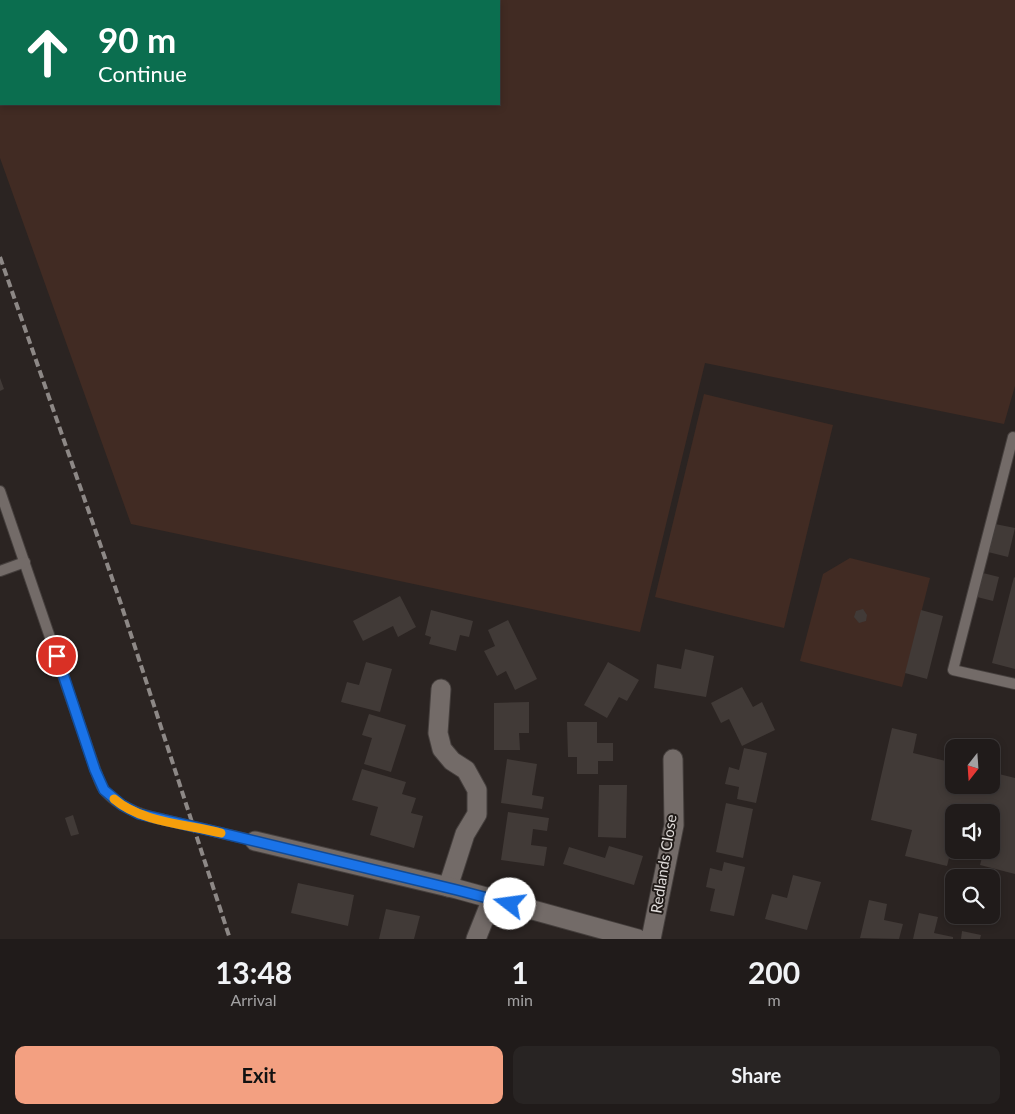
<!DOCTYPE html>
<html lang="en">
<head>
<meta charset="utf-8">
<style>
  body { margin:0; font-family:Lato,sans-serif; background:#282423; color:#f1f3f6; height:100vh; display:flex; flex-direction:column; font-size:19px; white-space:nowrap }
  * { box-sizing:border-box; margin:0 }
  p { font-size:16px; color:#a2a1a2 }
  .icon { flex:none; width:28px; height:28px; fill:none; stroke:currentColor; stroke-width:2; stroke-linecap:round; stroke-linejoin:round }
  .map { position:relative; height:939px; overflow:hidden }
  .sheet { display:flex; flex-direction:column; background:#201b1a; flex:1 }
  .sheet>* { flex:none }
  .banner { position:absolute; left:0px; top:0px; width:500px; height:105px; box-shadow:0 2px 8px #0003,0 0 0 1px #3d3939; background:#0b6e4f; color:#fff; overflow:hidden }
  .needle { width:32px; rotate:197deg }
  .controls { position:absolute; left:945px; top:739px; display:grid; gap:10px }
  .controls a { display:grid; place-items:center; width:55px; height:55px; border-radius:10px; background:#201b1a; box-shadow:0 2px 8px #0003,0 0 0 1px #3d3939; font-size:25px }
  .pin { position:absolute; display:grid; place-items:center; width:42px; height:42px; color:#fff; margin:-21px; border:2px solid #fff; border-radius:50%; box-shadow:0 1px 5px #0007 }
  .me { position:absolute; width:55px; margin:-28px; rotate:285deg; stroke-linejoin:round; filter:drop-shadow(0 0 4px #0008) }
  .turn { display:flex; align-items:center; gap:18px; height:105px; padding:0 15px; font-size:22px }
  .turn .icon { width:65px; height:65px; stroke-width:2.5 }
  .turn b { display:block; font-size:35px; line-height:42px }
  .eta { display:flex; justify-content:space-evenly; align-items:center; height:85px; text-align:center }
  .eta b { font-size:30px; font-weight:700; line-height:35px }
  .cta { display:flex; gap:10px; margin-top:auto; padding:10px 15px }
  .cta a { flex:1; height:58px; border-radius:10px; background:#f3a081; color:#111; font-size:20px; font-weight:700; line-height:58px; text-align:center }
  .cta a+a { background:#282423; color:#f1f3f6 }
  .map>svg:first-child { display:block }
  .green { fill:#412b23; fill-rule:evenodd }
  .building { fill:#413a37 }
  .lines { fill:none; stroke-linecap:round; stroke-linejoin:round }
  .lane-casing { stroke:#453f3d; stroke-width:12 }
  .street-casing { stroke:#453f3d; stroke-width:21 }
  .lane { stroke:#736b68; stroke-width:10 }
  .street { stroke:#736b68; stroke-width:19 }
  .rail { stroke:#8d8886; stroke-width:4; stroke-dasharray:8 4; stroke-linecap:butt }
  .lane-bridge-casing { stroke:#453f3d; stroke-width:12; stroke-linecap:butt }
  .lane-bridge { stroke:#736b68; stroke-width:10 }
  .route-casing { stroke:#114b97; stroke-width:12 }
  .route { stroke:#1a73e8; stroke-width:9 }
  .slow { stroke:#f59e0b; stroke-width:9 }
  .labels { text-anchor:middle; stroke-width:4; stroke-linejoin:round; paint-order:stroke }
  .street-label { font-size:15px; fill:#e0dcda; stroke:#211b18 }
</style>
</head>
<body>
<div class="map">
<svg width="1015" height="939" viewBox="0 0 1015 939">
  <rect width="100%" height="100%" fill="#2b2422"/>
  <g class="green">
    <path d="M 0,0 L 1015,0 L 1015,386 L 1004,424 L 705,363 L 640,632 L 131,524 L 0,158 ZM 499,1 L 499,104 L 1,104 L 1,1 Z"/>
    <polygon points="704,394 833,425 784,628 655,597"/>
    <polygon points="850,558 930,578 902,687 800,661 823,574"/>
  </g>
  <g class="building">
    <polygon points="0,378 4,389 0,391"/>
    <polygon points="995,524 1015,528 1008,557 988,552"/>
    <polygon points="983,573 999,577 993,601 977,597"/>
    <polygon points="1014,577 1015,578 1015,669 992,663"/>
    <polygon points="400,596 416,627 398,637 393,626 363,641 353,621"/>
    <polygon points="863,609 867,615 866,621 859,623 854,617 856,611"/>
    <polygon points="431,610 473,621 469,637 460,635 456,651 429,644 431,637 425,635"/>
    <polygon points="921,610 943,616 927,679 905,673"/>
    <polygon points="508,620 537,679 515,690 506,671 497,676 484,651 495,646 488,630"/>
    <polygon points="685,649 714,656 706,697 654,688 657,664 681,669"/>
    <polygon points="366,662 392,669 380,712 341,702 347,682 359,685"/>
    <polygon points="608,662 639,680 627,701 619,697 607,718 584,705"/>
    <polygon points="742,687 753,707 762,702 775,730 742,746 729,719 721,723 711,703"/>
    <polygon points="529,702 529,733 519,733 520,750 494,750 494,703"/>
    <polygon points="369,714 406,725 391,772 364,764 372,738 362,735"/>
    <polygon points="567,722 597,722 597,743 613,743 613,761 598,761 598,774 577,774 577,757 568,757"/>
    <polygon points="892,728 917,734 913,753 954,763 954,785 961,785 986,791 988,785 991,785 991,772 1015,778 1015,874 980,865 984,850 991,850 993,812 972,807 971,812 954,812 954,850 962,850 962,853 951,850 947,866 905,856 912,830 871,820"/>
    <polygon points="744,748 767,753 756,803 737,799 739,787 725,784 729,767 739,770"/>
    <polygon points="507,759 537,764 532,795 544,797 542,809 501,803"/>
    <polygon points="362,769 406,782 402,794 416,798 411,813 423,816 414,848 370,835 378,807 352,800"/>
    <polygon points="599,785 627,785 626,838 598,837"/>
    <polygon points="726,803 753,809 743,858 716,852"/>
    <polygon points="508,812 549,818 547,831 533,829 531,845 547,847 544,866 501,860"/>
    <polygon points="73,815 79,834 71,836 65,818"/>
    <polygon points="609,846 643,856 634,885 563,864 569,847 605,858"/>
    <polygon points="724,862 745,867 734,916 710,911 715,889 706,887 710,868 722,871"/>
    <polygon points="793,875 821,882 807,930 765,919 772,894 787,898"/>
    <polygon points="298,883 354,895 348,926 291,913"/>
    <polygon points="869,900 887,904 884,920 903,924 899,939 860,938"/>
    <polygon points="386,909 420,916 414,939 379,939"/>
    <polygon points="919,913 938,917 934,933 953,937 953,939 913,939"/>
    <polygon points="962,931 981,935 980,939 961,939"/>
  </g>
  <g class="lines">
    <g class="lane-casing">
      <g id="lane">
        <polyline points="1015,438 1013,437 953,670 1015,684"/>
        <path d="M 0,491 L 95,769 C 98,776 100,786 105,791 C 120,808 140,815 161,819"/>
        <polyline points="0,571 25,562"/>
        <polyline points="217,832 255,841"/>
      </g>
    </g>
    <g class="street-casing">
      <g id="street">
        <polyline points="441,689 438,733 442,749 452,761 466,770 477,790 477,814 465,834 448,887"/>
        <polyline points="255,841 457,889 638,939"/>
        <polyline points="476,939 492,899"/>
        <polyline points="651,939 674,825 673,759"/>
      </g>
    </g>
    <use href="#lane" class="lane"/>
    <use href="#street" class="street"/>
    <polyline class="rail" points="0,257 120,601 230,939"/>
    <g class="lane-bridge-casing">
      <polyline id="lane-bridge" points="161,819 217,832"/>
    </g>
    <use href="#lane-bridge" class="lane-bridge"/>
  </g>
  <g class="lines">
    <g class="route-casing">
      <polyline id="route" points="57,656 95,770 104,790 122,805 139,814 217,832 457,890 510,904"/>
    </g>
    <use href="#route" class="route"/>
    <path class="slow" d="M 114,799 C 142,823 187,824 221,833"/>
  </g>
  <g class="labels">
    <g class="street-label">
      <text transform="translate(664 864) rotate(-81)" y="5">Redlands Close</text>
    </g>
  </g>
</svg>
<div class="controls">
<a><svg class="needle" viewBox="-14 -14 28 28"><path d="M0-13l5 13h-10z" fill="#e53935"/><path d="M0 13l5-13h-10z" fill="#a2a1a2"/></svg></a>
<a><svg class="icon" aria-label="sound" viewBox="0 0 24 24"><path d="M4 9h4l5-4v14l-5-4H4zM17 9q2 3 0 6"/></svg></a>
<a><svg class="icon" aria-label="search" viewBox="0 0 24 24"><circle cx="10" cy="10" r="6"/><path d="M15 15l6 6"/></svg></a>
</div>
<div class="pin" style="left:57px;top:656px;background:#d93025"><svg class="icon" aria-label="arrive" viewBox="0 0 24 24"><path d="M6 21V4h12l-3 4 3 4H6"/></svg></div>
<svg class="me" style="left:510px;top:904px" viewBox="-20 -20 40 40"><circle r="19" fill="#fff"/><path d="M0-13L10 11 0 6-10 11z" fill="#1a73e8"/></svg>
<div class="banner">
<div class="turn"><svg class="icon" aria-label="ahead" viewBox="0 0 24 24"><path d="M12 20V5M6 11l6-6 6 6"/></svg><div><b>90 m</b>Continue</div></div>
</div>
</div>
<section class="sheet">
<div class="eta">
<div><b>13:48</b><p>Arrival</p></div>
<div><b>1</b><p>min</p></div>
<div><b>200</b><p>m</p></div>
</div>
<div class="cta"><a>Exit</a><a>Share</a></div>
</section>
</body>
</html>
